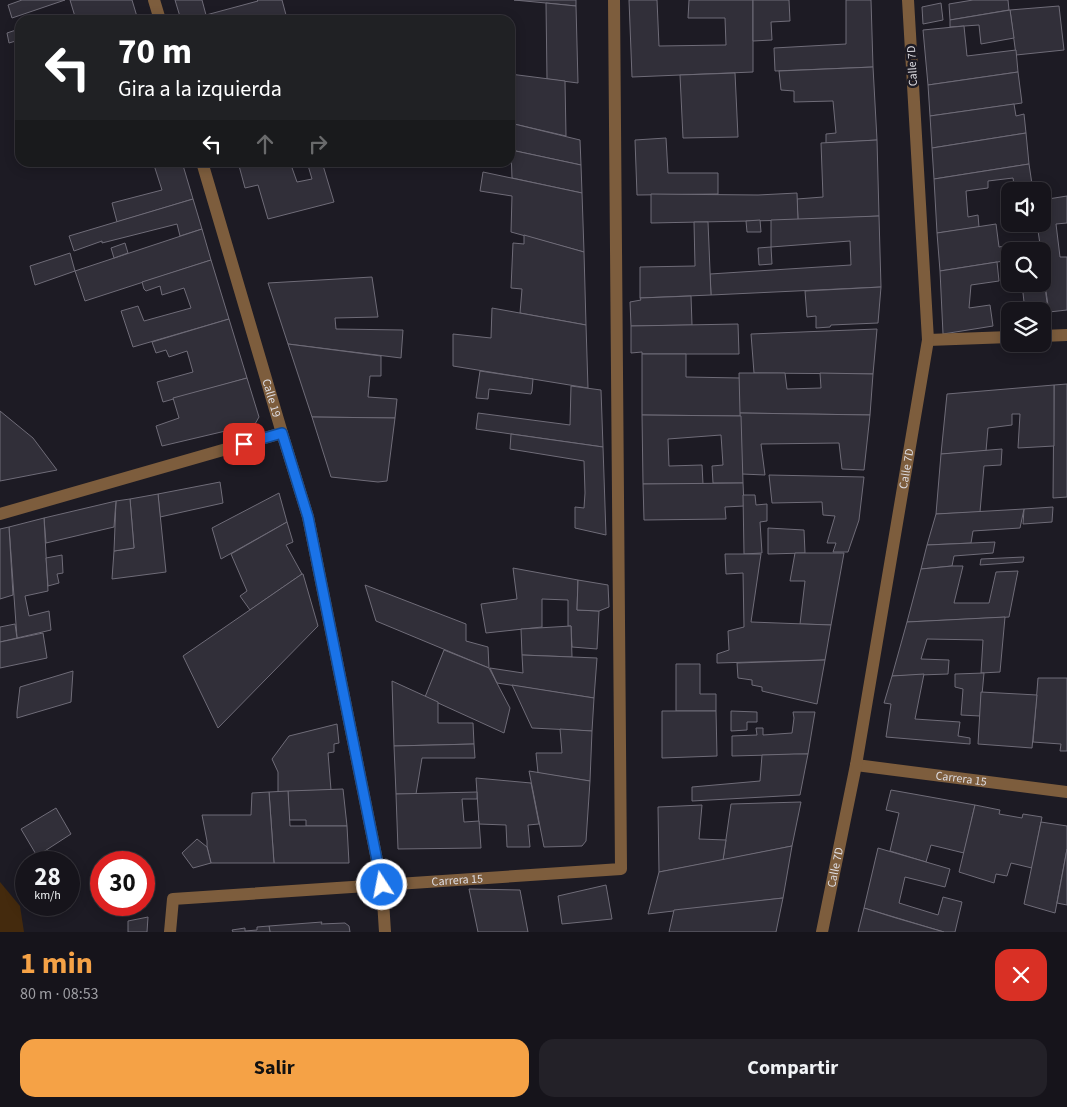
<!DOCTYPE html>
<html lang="es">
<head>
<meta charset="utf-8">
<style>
  body { margin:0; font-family:"Source Sans 3",sans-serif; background:#232128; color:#f1f3f6; height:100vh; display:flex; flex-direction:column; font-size:19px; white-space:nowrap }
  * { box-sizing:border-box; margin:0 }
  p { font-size:16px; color:#9e9ea3 }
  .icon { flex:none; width:28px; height:28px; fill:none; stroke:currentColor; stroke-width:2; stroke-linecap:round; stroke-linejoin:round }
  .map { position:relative; height:932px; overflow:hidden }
  .side { display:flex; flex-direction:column; background:#16141b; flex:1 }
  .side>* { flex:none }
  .banner { position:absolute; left:15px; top:15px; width:500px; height:152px; border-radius:15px; box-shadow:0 2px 12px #0003,0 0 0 1px #35333a; background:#202124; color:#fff; overflow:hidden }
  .fabs { position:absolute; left:1001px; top:182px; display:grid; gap:10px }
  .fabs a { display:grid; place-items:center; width:50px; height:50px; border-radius:10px; background:#16141b; box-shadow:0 2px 12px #0003,0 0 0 1px #35333a; font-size:25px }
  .speed { position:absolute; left:15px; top:851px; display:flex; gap:10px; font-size:25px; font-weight:700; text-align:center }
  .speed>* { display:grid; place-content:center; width:65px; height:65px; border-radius:50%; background:#16141b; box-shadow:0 2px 12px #0003,0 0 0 1px #35333a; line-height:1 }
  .speed small { font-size:12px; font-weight:400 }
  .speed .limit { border:8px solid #d22; background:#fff; color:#111 }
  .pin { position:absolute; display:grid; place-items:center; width:42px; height:42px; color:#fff; margin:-21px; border-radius:10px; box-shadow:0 2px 8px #0006 }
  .me { position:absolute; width:55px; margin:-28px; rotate:349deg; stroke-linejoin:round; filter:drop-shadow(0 0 4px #0008) }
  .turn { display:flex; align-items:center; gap:18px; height:105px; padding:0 20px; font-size:22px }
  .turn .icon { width:65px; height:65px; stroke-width:2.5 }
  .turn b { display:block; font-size:35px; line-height:42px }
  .lanes { display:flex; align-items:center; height:48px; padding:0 20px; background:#0003; justify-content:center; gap:25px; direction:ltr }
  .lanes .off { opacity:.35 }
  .round { display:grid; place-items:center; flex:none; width:52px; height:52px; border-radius:15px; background:#232128 }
  .summary { display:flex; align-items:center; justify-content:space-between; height:85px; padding:0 20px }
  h1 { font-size:30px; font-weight:700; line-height:38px; color:#f5a246 }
  .button { display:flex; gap:10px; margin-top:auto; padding:10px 20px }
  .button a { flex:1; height:58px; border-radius:15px; background:#f5a246; color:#111; font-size:20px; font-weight:700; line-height:58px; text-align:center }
  .button a+a { background:#232128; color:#f1f3f6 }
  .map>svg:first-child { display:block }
  .green { fill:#442a0d }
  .building { fill:#312f39; stroke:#6f6c78 }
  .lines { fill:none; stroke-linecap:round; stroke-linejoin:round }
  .minor { stroke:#7d5d3d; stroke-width:12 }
  .route-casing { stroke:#114b97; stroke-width:12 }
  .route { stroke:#1a73e8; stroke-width:9 }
  .labels { text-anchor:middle; stroke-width:5; stroke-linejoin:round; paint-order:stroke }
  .street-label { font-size:12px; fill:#dedde3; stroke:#1d1b24 }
</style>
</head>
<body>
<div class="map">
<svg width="1067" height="932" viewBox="0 0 1067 932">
  <rect width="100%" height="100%" fill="#1d1b24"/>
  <polygon class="green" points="0,882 20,906 24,932 0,932"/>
  <g class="building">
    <polygon points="22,0 65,0 12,18 8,5"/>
    <polygon points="70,0 132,0 138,20 76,20"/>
    <polygon points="175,0 202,0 206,15 258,1 257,0 282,0 286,15 265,20 181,20"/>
    <polygon points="514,0 576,0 576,6 546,3"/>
    <polygon points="629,0 657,0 659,46 726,45 725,18 688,18 689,0 753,0 753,72 632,77"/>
    <polygon points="753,0 789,0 790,21 771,22 772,40 753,41"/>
    <polygon points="846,0 871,0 873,67 775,71 774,48 846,44"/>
    <polygon points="973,0 1008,0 1009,10 950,20 949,4"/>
    <polygon points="546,3 576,6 578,83 547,79"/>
    <polygon points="941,3 943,20 923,24 922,7"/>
    <polygon points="1059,6 1064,50 1016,55 1010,10"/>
    <polygon points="1010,10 1014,38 981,44 979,25 950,27 950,20"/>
    <polygon points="964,26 967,56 1016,50 1018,72 928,85 923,30"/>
    <polygon points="16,30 19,40 9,43 7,33"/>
    <polygon points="873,67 877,140 826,143 826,134 836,133 833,101 794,102 794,91 781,90 779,71"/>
    <polygon points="1018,72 1022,103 930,116 928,85"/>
    <polygon points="735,73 738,137 683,138 680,75"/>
    <polygon points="510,74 565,81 566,136 510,123"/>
    <polygon points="1014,104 1016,116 1024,114 1026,133 932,148 930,116"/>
    <polygon points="510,123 580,140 581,165 511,150"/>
    <polygon points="1026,133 1029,164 934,179 932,148"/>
    <polygon points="666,138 668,173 718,173 718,194 637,195 635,140"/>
    <polygon points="877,140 879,216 798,220 797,199 823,197 821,143"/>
    <polygon points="511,150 581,165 582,193 512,178"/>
    <polygon points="153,162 182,162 193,199 117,222 112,203 162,190"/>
    <polygon points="238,162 290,162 297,182 312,179 307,162 322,162 334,202 268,219 258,185 245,188"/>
    <polygon points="1029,164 1033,191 1015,191 1013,178 988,181 988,188 966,191 968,217 978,215 979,227 937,233 934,179"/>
    <polygon points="483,172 582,193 584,252 511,232 512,196 480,191"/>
    <polygon points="797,193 798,220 651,223 651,194 758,195"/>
    <polygon points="1067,196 1067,223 1056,224 1060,257 1067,257 1067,310 1049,312 1042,264 1042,251 1041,251 1037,224 1042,224 1042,200"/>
    <polygon points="193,199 202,229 180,236 177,224 102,243 102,241 74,251 69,236"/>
    <polygon points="1010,205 1010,223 1006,223 1004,206"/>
    <polygon points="879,216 881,287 711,295 710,274 851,265 850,241 771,247 771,220"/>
    <polygon points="760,220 761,232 747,232 746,221"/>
    <polygon points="694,222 708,222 711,295 640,298 640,267 695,266"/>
    <polygon points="996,224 999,247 1022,243 1022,251 1010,251 1010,260 940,271 937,233"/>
    <polygon points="202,229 211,260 85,301 75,271"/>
    <polygon points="524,235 584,252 586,325 520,313 522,289 511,288 513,243 524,244"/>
    <polygon points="125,243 128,253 114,258 111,248"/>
    <polygon points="771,247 772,264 759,265 758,248"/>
    <polygon points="70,253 75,271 35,285 30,266"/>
    <polygon points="211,260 229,319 133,347 121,311 138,306 144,321 191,308 184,288 162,295 160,286 146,291 144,289 142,282"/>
    <polygon points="997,262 999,281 971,285 969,308 990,305 993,326 943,334 940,271"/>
    <polygon points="1042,265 1049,317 1042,318 1042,311 1025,311 1022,284 1042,284"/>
    <polygon points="372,277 378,317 335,318 336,329 403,330 401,358 288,344 268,283"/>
    <polygon points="881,287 878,323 831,325 830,327 816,328 816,316 807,317 805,291"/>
    <polygon points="691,296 692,325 631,326 630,302 641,300 640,298"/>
    <polygon points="492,308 586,325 588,388 453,366 453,334 491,338"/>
    <polygon points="229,319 247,378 163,402 157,382 193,372 187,351 169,357 166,350 156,353 152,342"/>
    <polygon points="738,324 739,354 642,354 642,352 631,353 631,326"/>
    <polygon points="877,329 873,374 754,373 751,334"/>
    <polygon points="288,344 381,356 381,376 370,376 368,397 397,399 395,418 312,417"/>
    <polygon points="642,354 686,354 686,377 740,378 741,416 642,415"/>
    <polygon points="480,371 533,379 532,391 531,394 489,389 488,399 476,398"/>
    <polygon points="739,373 785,373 787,389 821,388 820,373 873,374 870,415 740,413"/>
    <polygon points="247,378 259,417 255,424 162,446 156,426 179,418 173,398"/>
    <polygon points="1067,384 1067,497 1053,498 1054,385"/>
    <polygon points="1054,385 1054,446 1018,448 1020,414 1012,414 1012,425 988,428 986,451 941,454 947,394"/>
    <polygon points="571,386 601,390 603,447 476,429 478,413 570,425"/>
    <polygon points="0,411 33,438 57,470 0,481"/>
    <polygon points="740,413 870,415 864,470 842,469 839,443 761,444 765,475 742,474"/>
    <polygon points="642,415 741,416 743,483 713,483 712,466 723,465 721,435 668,439 669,466 702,465 703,484 643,484"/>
    <polygon points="312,417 395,418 387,481 378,482 331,477"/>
    <polygon points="511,434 603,447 606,535 575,528 575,507 584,508 585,493 584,461 510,449"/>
    <polygon points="1002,449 1001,465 984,466 980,512 936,514 941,454"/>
    <polygon points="769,475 864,477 859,520 848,552 833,552 836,543 827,543 835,516 823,515 822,502 772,503"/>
    <polygon points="220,482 223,503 160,517 158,494"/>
    <polygon points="743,483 744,506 725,507 726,519 644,520 643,484"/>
    <polygon points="279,493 287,522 221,559 212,528"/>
    <polygon points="158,494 166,572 112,579 114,551 134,548 130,499"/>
    <polygon points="743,495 755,495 756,505 767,504 767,521 760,522 762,553 744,554"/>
    <polygon points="130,499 134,548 114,551 116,501"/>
    <polygon points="116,501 114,527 46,543 44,518"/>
    <polygon points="1053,507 1052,522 1023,524 1024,509"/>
    <polygon points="1024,509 1020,528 973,531 971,543 927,545 936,514"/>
    <polygon points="44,518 48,591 25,596 29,616 49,611 51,630 17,638 9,527"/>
    <polygon points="287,522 293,542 286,545 302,574 250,610 240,596 247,591 231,554"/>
    <polygon points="9,527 13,595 0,599 0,529"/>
    <polygon points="768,528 804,530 805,553 768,554"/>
    <polygon points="995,542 993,553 954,556 952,566 921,569 927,545"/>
    <polygon points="795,553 844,553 831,625 800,624 805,581 790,581"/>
    <polygon points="725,554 761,554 751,622 831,625 825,660 717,663 717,654 729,650 728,631 744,627 743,573 726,574"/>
    <polygon points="62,555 63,573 57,574 59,583 48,586 46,558"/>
    <polygon points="1024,557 1023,562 980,565 981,559"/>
    <polygon points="952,566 963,566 954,603 989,603 996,572 1018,571 1009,617 907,622 921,569"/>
    <polygon points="513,568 578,580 577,610 599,611 597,649 572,647 571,626 568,626 568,600 542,599 542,627 486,633 481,604 517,599"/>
    <polygon points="302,574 303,574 318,626 218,728 183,656"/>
    <polygon points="578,580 608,585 609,607 599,611 577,610"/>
    <polygon points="365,585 466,624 466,641 488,647 489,668 376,621"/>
    <polygon points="1005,617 1000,672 981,673 983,640 927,639 921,659 949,660 948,674 892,676 907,622"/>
    <polygon points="15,624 17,638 0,642 0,627"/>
    <polygon points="571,626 572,657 522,655 521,629"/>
    <polygon points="43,633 47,658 0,668 0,642"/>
    <polygon points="444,650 489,668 510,708 504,733 425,697"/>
    <polygon points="522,655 597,658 594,698 497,683 490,668 523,673"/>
    <polygon points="825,660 817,704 762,691 762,687 752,685 752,680 738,678 737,663"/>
    <polygon points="676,664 700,664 700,694 716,694 716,711 676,711"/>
    <polygon points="73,671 71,702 17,718 17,712 20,687"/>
    <polygon points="984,673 980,716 961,715 963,689 955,687 955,674"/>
    <polygon points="924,674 915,719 960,722 958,736 970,738 970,744 886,737 891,704 884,703 892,676"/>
    <polygon points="1038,678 1067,678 1067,751 1060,751 1061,744 1033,742"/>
    <polygon points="392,681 438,702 438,723 473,723 474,744 394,746"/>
    <polygon points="512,685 594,698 592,731 532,728"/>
    <polygon points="981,692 1037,695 1032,748 978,744"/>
    <polygon points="662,711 716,711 717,756 662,758"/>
    <polygon points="731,711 757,712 757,722 747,722 747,730 731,731"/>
    <polygon points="793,712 815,712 808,754 732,756 732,736 757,735 756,728 763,728 763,735 792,733 794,718"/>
    <polygon points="337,724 339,743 334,744 334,752 328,753 331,790 278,792 278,772 272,759 289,736"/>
    <polygon points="560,729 592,731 590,781 538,773 536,753 562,753"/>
    <polygon points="474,744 475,758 422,758 416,794 396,794 394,746"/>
    <polygon points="794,754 808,754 800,795 692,801 692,787 760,781 762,755"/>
    <polygon points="529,771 590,781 586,841 582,846 544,847"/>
    <polygon points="476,778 531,783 539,824 528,825 530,847 507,847 506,825 479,824"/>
    <polygon points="343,789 347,826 306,826 306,820 289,820 288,791"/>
    <polygon points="891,790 975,805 964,853 931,845 926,862 890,851 899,813 886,810"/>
    <polygon points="288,791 290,826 347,826 349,863 274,863 269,792"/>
    <polygon points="269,792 274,863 211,863 207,847 207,841 202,815 251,815 252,793"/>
    <polygon points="477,792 477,799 462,799 464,822 479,821 481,848 398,849 396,794"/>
    <polygon points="801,802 792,846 723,860 731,804"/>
    <polygon points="702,805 699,839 726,840 723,860 659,872 658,807"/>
    <polygon points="975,805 1000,810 999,814 1022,818 1023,814 1042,817 1032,868 1011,863 1007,876 996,874 994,883 959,872"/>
    <polygon points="56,808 71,834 37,856 21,829"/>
    <polygon points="1041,822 1067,826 1067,849 1055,913 1024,904"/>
    <polygon points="197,839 207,847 211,863 193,868 182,853"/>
    <polygon points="792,846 783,898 648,914 659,872"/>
    <polygon points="878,848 950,869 945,887 905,877 899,903 938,915 943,897 962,902 955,932 944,932 864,908"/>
    <polygon points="1067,849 1067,905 1057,903"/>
    <polygon points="606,885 612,919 562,924 558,896"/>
    <polygon points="469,889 520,890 528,932 478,932"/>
    <polygon points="783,898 776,932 669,932 674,910"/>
    <polygon points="864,908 896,918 944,932 858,932"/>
    <polygon points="148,917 147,932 128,932 128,921"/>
    <polygon points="322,922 321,924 345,923 349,926 350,932 270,932 269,926"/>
    <polygon points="269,926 270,932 233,932 232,930 245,928 245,931 257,930 257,927"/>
  </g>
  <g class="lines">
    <g class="minor">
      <polyline points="154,0 160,20"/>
      <path id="s1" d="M 202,162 L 282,433 L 308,517 L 382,885 L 385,932"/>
      <polyline points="1042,336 1067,335"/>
      <polyline points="928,340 1010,337"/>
      <polyline points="0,514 282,433"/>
      <path id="s2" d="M 856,765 L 1067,792"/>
      <path id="s3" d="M 170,932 L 173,899 L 621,869 L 614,0"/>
      <path id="s4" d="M 822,932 L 856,765 L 928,340 L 908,0"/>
    </g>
  </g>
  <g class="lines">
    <g class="route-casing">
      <polyline id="route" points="244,444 282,433 308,517 382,885"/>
    </g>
    <use href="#route" class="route"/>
  </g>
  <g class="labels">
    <g class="street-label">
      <text transform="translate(912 66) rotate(-93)" y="4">Calle 7D</text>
      <text dy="4" stroke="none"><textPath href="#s1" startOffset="246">Calle 19</textPath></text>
      <text dy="4" stroke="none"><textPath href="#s4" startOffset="471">Calle 7D</textPath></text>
      <text dy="4" stroke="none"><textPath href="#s2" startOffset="106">Carrera 15</textPath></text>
      <text dy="4" stroke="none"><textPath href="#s4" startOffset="66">Calle 7D</textPath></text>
      <text dy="4" stroke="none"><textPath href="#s3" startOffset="318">Carrera 15</textPath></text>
    </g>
  </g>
</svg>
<div class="fabs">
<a><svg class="icon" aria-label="sound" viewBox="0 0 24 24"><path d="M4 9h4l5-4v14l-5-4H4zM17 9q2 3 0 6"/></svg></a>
<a><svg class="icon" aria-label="search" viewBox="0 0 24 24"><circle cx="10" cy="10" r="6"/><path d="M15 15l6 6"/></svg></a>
<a><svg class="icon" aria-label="layers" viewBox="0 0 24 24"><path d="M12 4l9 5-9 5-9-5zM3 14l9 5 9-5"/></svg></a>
</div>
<div class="speed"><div>28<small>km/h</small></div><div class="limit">30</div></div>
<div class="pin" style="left:244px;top:444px;background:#d93025"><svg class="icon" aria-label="arrive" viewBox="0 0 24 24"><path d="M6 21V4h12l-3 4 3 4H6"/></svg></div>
<svg class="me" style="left:382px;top:885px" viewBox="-20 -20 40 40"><circle r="17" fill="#1a73e8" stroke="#fff" stroke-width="3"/><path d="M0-11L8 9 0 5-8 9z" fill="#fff"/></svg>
<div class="banner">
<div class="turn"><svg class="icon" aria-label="left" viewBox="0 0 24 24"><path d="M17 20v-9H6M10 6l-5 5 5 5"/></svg><div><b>70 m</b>Gira a la izquierda</div></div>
<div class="lanes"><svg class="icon" aria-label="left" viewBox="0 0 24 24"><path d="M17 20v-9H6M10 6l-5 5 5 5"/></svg><svg class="icon off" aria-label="ahead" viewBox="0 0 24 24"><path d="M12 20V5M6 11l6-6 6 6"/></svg><svg class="icon off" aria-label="right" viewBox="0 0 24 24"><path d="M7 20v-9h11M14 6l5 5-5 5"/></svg></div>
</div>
</div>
<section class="side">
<div class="summary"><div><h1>1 min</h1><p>80 m · 08:53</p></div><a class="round" style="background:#d93025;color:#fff"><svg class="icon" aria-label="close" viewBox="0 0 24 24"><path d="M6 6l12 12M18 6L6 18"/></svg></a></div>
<div class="button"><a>Salir</a><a>Compartir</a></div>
</section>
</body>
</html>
